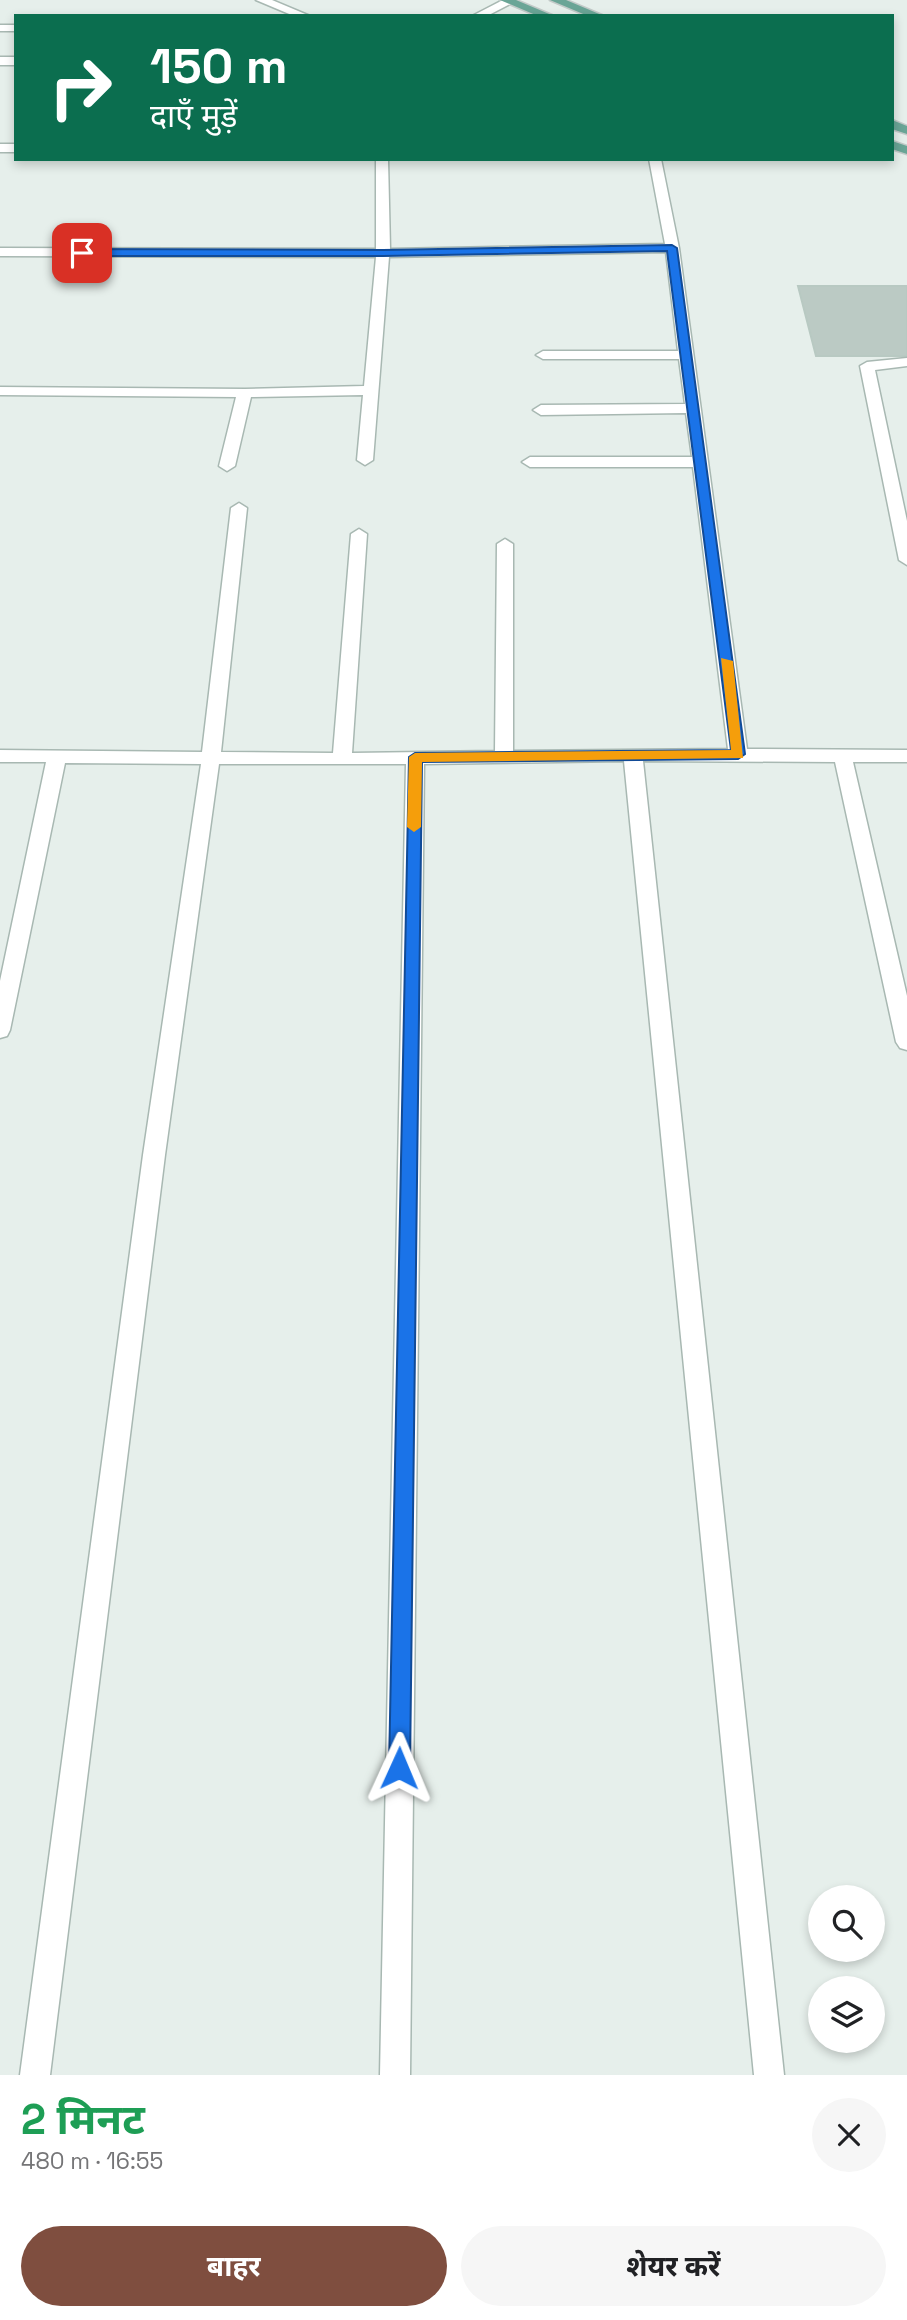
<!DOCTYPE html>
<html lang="hi">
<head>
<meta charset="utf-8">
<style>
  body { margin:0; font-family:"Space Grotesk","Noto Sans Devanagari",sans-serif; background:#f6f6f6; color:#202124; height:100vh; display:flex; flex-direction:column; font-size:26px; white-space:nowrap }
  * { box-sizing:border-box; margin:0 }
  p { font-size:23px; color:#757577 }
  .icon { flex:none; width:38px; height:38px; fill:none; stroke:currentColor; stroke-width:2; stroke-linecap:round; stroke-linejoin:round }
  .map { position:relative; height:2075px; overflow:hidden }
  .details { display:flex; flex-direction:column; background:#fff; flex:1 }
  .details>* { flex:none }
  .guide { position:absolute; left:14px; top:14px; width:880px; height:147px; border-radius:0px; box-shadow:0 4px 10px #0003; background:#0b6e4f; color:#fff; overflow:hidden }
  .tools { position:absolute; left:808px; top:1885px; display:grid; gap:14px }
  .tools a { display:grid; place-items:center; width:77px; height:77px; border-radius:50%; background:#fff; box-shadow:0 4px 10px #0003; font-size:35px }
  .pin { position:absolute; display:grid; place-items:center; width:60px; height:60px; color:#fff; margin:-30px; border-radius:14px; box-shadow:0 4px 10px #0006 }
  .me { position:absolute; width:77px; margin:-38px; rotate:1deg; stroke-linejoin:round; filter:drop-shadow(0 0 5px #0008) }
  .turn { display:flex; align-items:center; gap:24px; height:147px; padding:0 21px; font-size:32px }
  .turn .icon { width:91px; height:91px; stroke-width:2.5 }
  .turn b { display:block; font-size:49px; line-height:60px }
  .round { display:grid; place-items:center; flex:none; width:74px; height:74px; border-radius:37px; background:#f6f6f6 }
  .head { display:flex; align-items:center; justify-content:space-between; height:119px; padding:0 21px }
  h1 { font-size:42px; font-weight:700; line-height:52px; color:#1e9e55 }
  .button { display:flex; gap:14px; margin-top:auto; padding:14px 21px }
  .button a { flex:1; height:80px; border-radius:42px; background:#7f4e3f; color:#fff; font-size:28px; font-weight:700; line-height:80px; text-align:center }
  .button a+a { background:#f6f6f6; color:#202124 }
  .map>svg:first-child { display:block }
  .building { fill:#bbcac4; stroke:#b8c9c2; stroke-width:2 }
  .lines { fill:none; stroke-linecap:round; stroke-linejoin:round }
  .service-casing { stroke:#a8b8b2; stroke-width:3 }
  .minor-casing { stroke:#a8b8b2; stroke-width:3 }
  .primary-casing { stroke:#c2cac8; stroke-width:3 }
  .service { fill:#fff; fill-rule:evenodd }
  .minor { fill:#fff; fill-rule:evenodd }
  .primary { fill:#6aa596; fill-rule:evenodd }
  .route { fill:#1a73e8; stroke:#114b97; stroke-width:2 }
  .slow { fill:#f59e0b }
</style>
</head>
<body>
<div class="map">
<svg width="907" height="2075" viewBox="0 0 907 2075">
  <rect width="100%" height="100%" fill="#e6efeb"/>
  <polygon class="building" points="798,286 907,286 907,356 816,356"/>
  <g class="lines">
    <g class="service-casing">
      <polygon id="service" points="907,358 907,366 875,370 907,521 907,565 899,560 860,366 867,362"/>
    </g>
    <g class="minor-casing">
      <g id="minor">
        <polygon points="256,0 272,0 310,16 294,16"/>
        <polygon points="503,0 516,1 487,16 472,16"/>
        <rect x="0" y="25" width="16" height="6"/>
        <rect x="0" y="57" width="16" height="8"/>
        <rect x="0" y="144" width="16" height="8"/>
        <polygon points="376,159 388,159 390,249 665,244 649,159 661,159 679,248 747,749 907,750 907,762 853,762 907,996 907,1050 900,1048 896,1042 835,762 643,761 784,2075 754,2075 624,761 424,764 410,2075 380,2075 406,764 219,764 165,1155 50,2075 20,2075 143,1155 201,764 65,763 10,1030 7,1036 0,1038 0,981 46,762 0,762 0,750 202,752 231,508 239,503 247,508 221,752 333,753 351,534 359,529 367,534 352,753 495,751 497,544 505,539 513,544 513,751 728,749 693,467 530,467 522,462 530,457 692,457 686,413 541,415 533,410 541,405 685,404 679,359 543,359 536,355 543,351 678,351 666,252 389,257 373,460 365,465 357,460 363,395 251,397 235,466 227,471 219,466 236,397 0,395 0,387 245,389 364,386 376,257 0,256 0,248 376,249"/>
      </g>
    </g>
    <g class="primary-casing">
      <g id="primary">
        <polygon points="500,0 516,0 554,16 538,16"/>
        <polygon points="550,0 566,0 604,16 588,16"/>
        <polygon points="892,120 907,126 907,134 892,129"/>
        <polygon points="892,141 907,146 907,154 892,149"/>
      </g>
    </g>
    <use href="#service" class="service"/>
    <use href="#minor" class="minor"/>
    <use href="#primary" class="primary"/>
  </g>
  <polygon class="route" points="672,245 677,248 745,754 738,759 422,762 410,1768 407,1776 399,1779 392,1776 389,1768 409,757 415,753 731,750 667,251 383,256 82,256 77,253 82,249 383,250"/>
  <polygon class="slow" points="721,658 733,661 743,758 422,762 421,827 414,832 407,827 409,757 415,753 731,750"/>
</svg>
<div class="tools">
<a><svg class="icon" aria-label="search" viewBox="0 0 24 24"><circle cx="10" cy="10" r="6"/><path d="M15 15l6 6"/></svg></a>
<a><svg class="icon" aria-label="layers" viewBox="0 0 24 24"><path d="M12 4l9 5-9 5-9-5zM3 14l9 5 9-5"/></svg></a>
</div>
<div class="pin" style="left:82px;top:253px;background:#d93025"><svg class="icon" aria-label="arrive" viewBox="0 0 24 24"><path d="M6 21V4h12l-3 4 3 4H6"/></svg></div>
<svg class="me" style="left:399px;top:1768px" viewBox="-20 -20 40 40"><path d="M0-17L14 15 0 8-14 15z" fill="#1a73e8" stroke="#fff" stroke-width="4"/></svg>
<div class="guide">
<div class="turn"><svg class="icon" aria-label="right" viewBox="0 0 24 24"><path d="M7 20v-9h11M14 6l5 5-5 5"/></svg><div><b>150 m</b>दाएँ मुड़ें</div></div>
</div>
</div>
<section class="details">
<div class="head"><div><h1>2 मिनट</h1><p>480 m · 16:55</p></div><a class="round"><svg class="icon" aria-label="close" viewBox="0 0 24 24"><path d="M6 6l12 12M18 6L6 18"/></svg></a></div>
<div class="button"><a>बाहर</a><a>शेयर करें</a></div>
</section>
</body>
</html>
